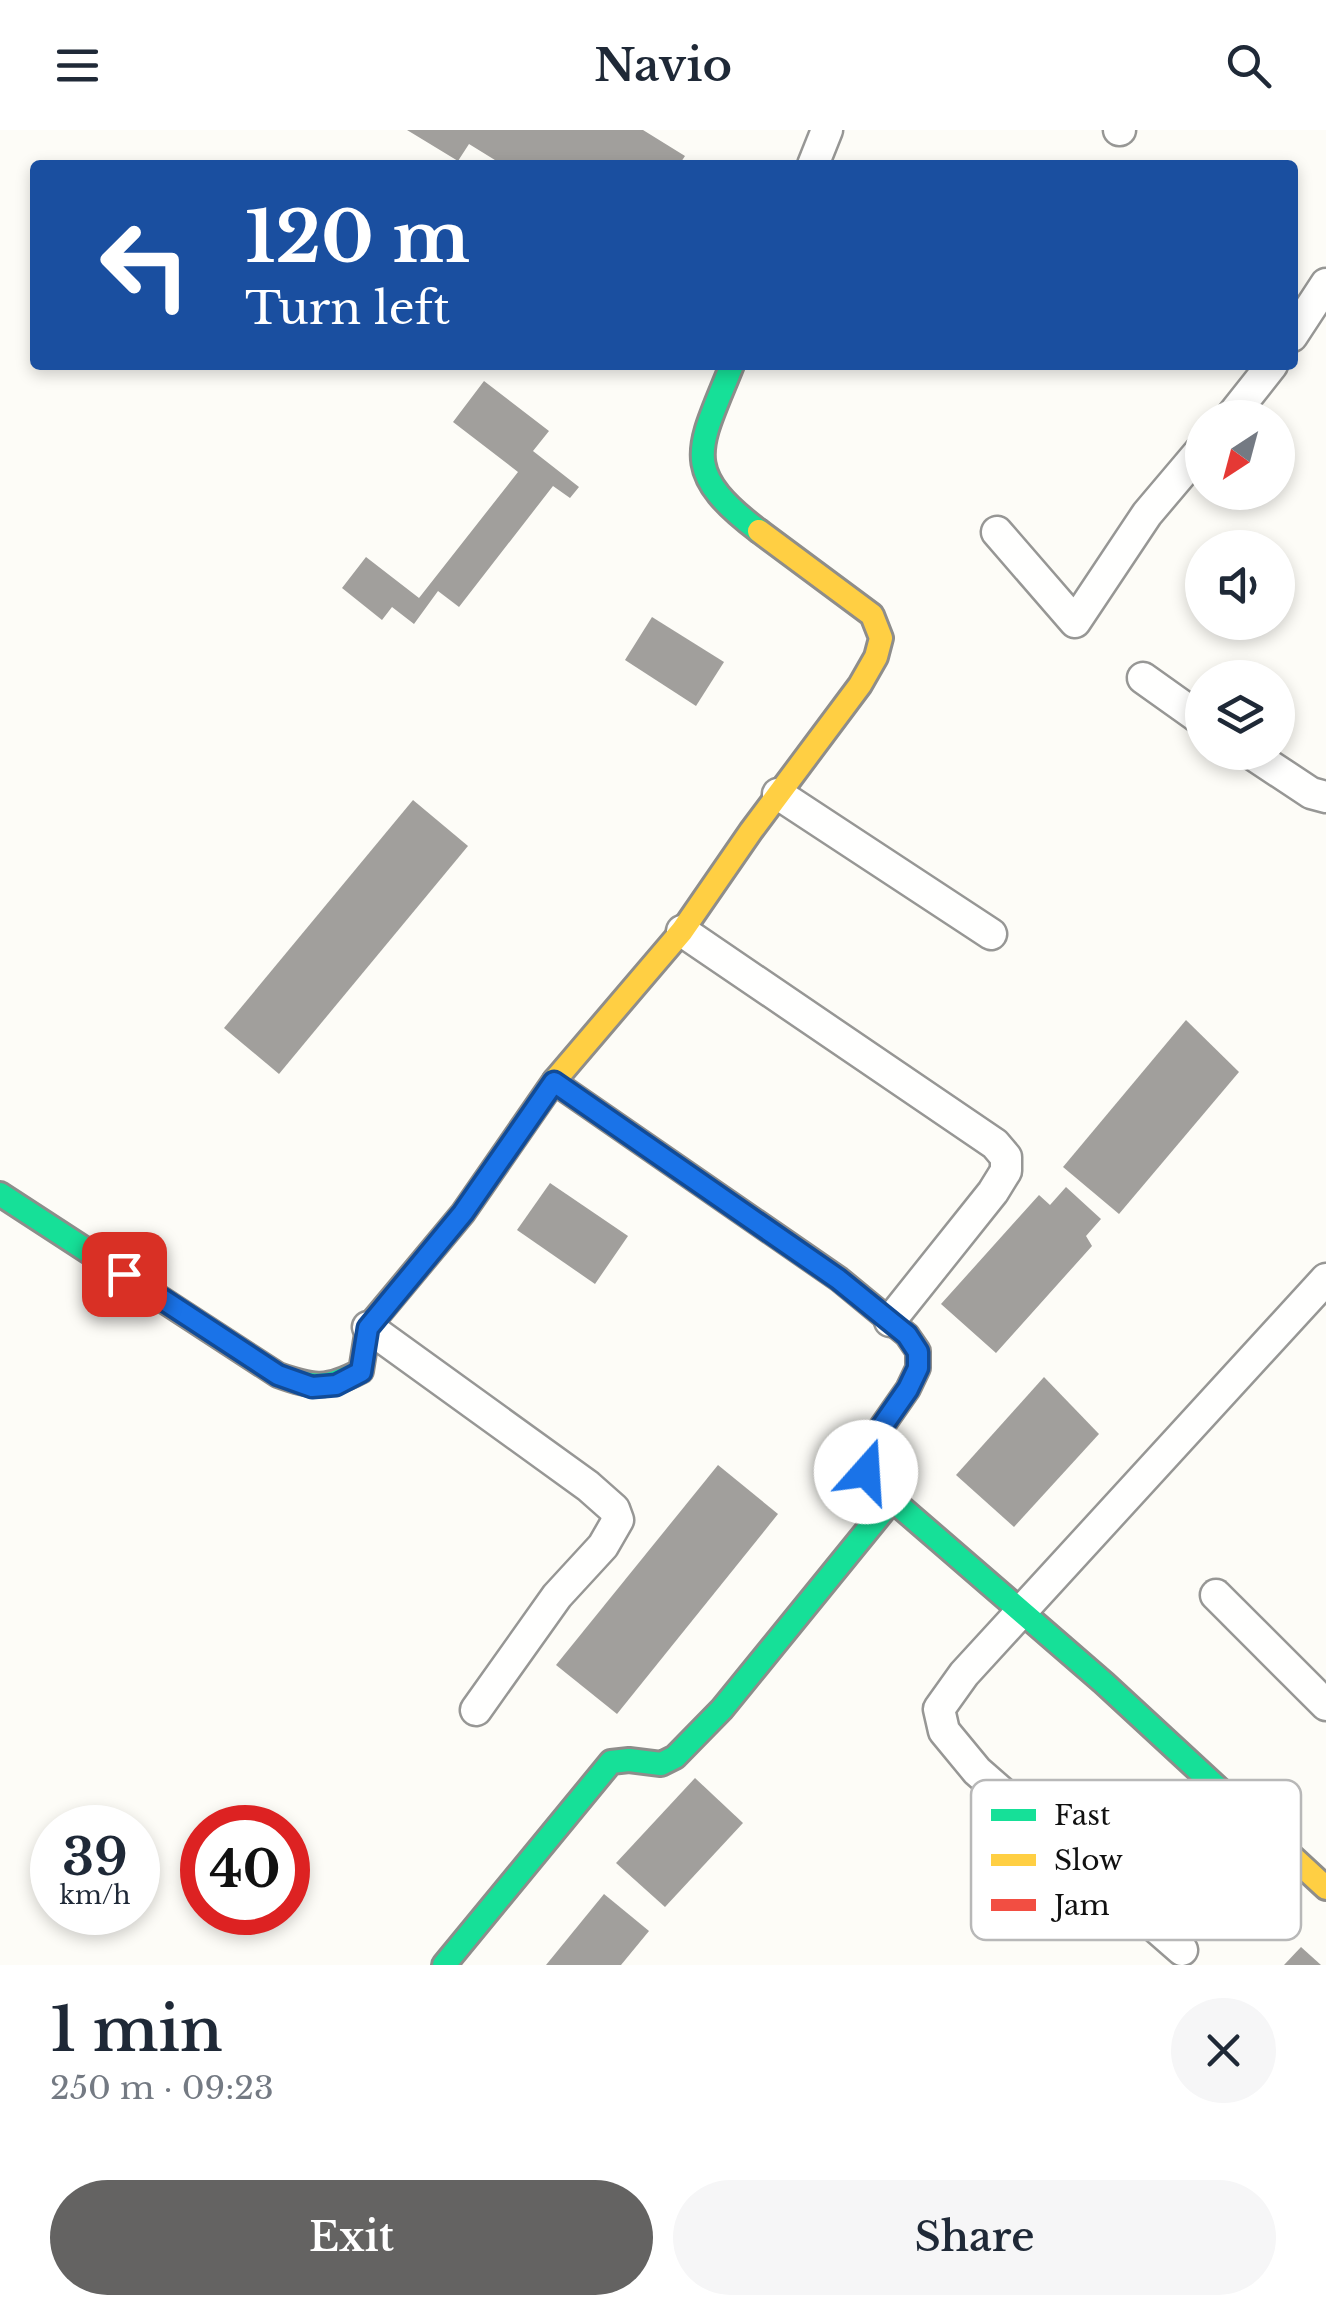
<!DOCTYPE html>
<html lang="en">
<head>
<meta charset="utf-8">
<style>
  body { margin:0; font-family:"Libre Baskerville",serif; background:#f6f6f7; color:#1f2937; height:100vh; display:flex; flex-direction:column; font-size:38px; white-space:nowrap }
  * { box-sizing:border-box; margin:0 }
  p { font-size:32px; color:#747a83 }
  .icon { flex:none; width:55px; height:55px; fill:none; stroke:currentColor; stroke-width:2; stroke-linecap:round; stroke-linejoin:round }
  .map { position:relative; height:1835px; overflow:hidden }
  .side { display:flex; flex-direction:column; background:#fff; flex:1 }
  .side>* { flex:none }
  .guide { position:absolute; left:30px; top:30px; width:1268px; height:210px; border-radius:10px; box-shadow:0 5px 15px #0003; background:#1a4fa0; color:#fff; overflow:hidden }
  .needle { width:65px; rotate:216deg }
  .fabs { position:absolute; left:1185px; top:270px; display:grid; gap:20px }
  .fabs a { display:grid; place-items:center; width:110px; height:110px; border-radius:50%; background:#fff; box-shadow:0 5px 15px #0003; font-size:50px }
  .speed { position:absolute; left:30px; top:1675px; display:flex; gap:20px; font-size:50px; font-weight:700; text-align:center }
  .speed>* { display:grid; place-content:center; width:130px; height:130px; border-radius:50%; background:#fff; box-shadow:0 5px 15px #0003; line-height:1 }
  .speed small { font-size:25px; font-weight:400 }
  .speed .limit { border:15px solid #d22; background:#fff; color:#111 }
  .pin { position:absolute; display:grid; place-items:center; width:85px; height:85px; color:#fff; margin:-42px; border-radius:20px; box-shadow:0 5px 15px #0006 }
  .me { position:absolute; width:110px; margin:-55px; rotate:19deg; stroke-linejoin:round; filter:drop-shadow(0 0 8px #0008) }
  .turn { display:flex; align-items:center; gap:35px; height:210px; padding:0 50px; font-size:45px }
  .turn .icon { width:130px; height:130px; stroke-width:2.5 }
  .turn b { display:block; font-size:70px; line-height:85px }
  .round { display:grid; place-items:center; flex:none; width:105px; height:105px; border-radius:52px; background:#f6f6f7 }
  .summary { display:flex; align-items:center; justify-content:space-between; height:170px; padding:0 50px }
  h1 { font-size:60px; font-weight:600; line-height:75px }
  .action { display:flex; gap:20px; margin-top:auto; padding:20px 50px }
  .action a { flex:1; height:115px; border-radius:60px; background:#646362; color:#fff; font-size:40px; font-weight:600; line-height:115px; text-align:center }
  .action a+a { background:#f6f6f7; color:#1f2937 }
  header { display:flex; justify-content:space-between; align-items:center; height:130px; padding:0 50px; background:#fff; font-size:45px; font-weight:600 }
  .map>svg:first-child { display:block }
  .building { fill:#a19f9c }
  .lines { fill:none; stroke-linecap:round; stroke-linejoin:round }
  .street-casing { stroke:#979795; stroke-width:35 }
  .fast-casing { stroke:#8e8d8b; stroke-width:28 }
  .slow-casing { stroke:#8e8d8b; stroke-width:28 }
  .jam-casing { stroke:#8e8d8b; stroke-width:28 }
  .street { stroke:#fffffe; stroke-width:30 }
  .fast { stroke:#16e098; stroke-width:22 }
  .slow { stroke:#ffcf43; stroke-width:22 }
  .jam { stroke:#f24e42; stroke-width:22 }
  .route-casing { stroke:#114b97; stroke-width:25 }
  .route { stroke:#1a73e8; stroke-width:18 }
  .key { fill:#fff; stroke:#b8b8b8; stroke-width:2.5 }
  .key-label { font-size:28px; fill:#111 }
</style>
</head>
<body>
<header><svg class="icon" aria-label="menu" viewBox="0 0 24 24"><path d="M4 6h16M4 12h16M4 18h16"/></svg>Navio<svg class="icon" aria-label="search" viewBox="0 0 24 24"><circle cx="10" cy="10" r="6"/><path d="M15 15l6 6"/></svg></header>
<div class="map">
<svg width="1326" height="1835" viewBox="0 0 1326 1835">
  <rect width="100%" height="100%" fill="#fdfcf7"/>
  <g class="building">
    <polygon points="407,0 643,0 685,26 679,35 503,35 469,14 458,31"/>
    <polygon points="484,251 549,301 533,321 579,357 570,368 553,356 459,477 438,461 414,494 392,477 382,490 342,458 366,427 419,468 518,342 453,292"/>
    <polygon points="652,487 724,532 696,576 625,530"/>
    <polygon points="413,670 468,716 279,944 224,898"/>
    <polygon points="1186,890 1239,942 1119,1084 1063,1037"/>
    <polygon points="550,1053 628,1106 595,1154 517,1100"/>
    <polygon points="1066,1057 1101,1089 1086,1106 1092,1116 996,1223 941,1174 1039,1065 1050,1075"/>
    <polygon points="1044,1247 1099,1304 1014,1397 956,1345"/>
    <polygon points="718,1335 778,1384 617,1584 556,1535"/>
    <polygon points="695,1648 743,1693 665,1777 616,1733"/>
    <polygon points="604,1764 649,1801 621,1835 546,1835"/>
    <polygon points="1301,1817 1321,1835 1284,1835"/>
  </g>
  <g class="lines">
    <g class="street-casing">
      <g id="street">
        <polyline points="1119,0 1120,0"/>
        <polyline points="813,35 827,0"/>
        <polyline points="1292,206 1326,154"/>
        <polyline points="1230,288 1272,235"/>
        <polyline points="997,402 1075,492 1147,384 1202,319"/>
        <polyline points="1143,548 1202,590"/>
        <polyline points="1249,622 1311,663 1326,667"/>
        <polyline points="778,664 991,804"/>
        <polyline points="682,801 995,1014 1006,1027 1006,1041 993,1062 890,1191"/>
        <polyline points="368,1197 588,1356 614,1379 618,1390 603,1416 557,1466 476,1580"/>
        <polyline points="1216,1465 1326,1575"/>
        <polyline points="1182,1820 977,1641 944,1601 939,1579 964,1544 1326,1149"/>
      </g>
    </g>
    <g class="fast-casing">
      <g id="fast">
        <path d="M 732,235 C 699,318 678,340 759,401"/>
        <path d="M 0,1064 L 278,1245 C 314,1258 327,1259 361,1241 L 368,1197 L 463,1083 L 555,950"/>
        <polyline points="866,1335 866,1342 874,1354 1104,1553 1221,1661"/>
        <polyline points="444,1835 611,1632 629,1630 661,1634 675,1627 722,1579 892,1370"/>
      </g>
    </g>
    <g class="slow-casing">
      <g id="slow">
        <polyline points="555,950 682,801 751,701 860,555 876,527 881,508 872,485 759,401"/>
        <polyline points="1221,1661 1326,1758"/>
      </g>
    </g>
    <g class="jam-casing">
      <polyline id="jam" points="554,952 839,1149 907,1205 918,1221 918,1238 908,1259 876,1305 867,1327 866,1335"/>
    </g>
    <use href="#street" class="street"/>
    <use href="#fast" class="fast"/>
    <use href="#slow" class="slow"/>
    <use href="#jam" class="jam"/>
  </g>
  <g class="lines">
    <g class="route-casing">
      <polyline id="route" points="124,1144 278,1245 312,1257 336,1255 361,1242 368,1198 463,1083 554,952 838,1149 907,1205 918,1222 918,1238 908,1259 876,1305 867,1326 866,1342"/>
    </g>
    <use href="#route" class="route"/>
  </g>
  <rect x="971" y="1650" width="330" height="160" rx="15" class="key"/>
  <rect x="991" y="1679" width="45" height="12" fill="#16e098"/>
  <rect x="991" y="1724" width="45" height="12" fill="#ffcf43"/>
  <rect x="991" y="1769" width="45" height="12" fill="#f24e42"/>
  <g class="key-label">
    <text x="1054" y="1695">Fast</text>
    <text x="1054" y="1740">Slow</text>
    <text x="1054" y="1785">Jam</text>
  </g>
</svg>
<div class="fabs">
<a><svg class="needle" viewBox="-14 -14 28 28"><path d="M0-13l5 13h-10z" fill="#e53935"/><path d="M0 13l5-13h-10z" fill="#747a83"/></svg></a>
<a><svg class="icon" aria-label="sound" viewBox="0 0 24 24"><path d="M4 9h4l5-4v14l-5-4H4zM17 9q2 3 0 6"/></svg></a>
<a><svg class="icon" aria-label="layers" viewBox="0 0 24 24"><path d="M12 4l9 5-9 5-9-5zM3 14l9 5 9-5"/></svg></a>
</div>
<div class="speed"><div>39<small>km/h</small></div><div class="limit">40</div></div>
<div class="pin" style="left:124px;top:1144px;background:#d93025"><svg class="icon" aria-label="arrive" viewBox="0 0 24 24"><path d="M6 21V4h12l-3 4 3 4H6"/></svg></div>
<svg class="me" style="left:866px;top:1342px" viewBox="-20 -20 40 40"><circle r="19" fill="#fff"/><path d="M0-13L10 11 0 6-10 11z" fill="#1a73e8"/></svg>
<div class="guide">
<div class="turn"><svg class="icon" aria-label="left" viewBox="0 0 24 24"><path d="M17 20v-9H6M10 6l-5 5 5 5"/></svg><div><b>120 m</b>Turn left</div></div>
</div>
</div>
<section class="side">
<div class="summary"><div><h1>1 min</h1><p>250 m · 09:23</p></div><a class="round"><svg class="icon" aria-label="close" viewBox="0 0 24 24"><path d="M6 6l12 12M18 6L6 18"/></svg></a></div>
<div class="action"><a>Exit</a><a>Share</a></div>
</section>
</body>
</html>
